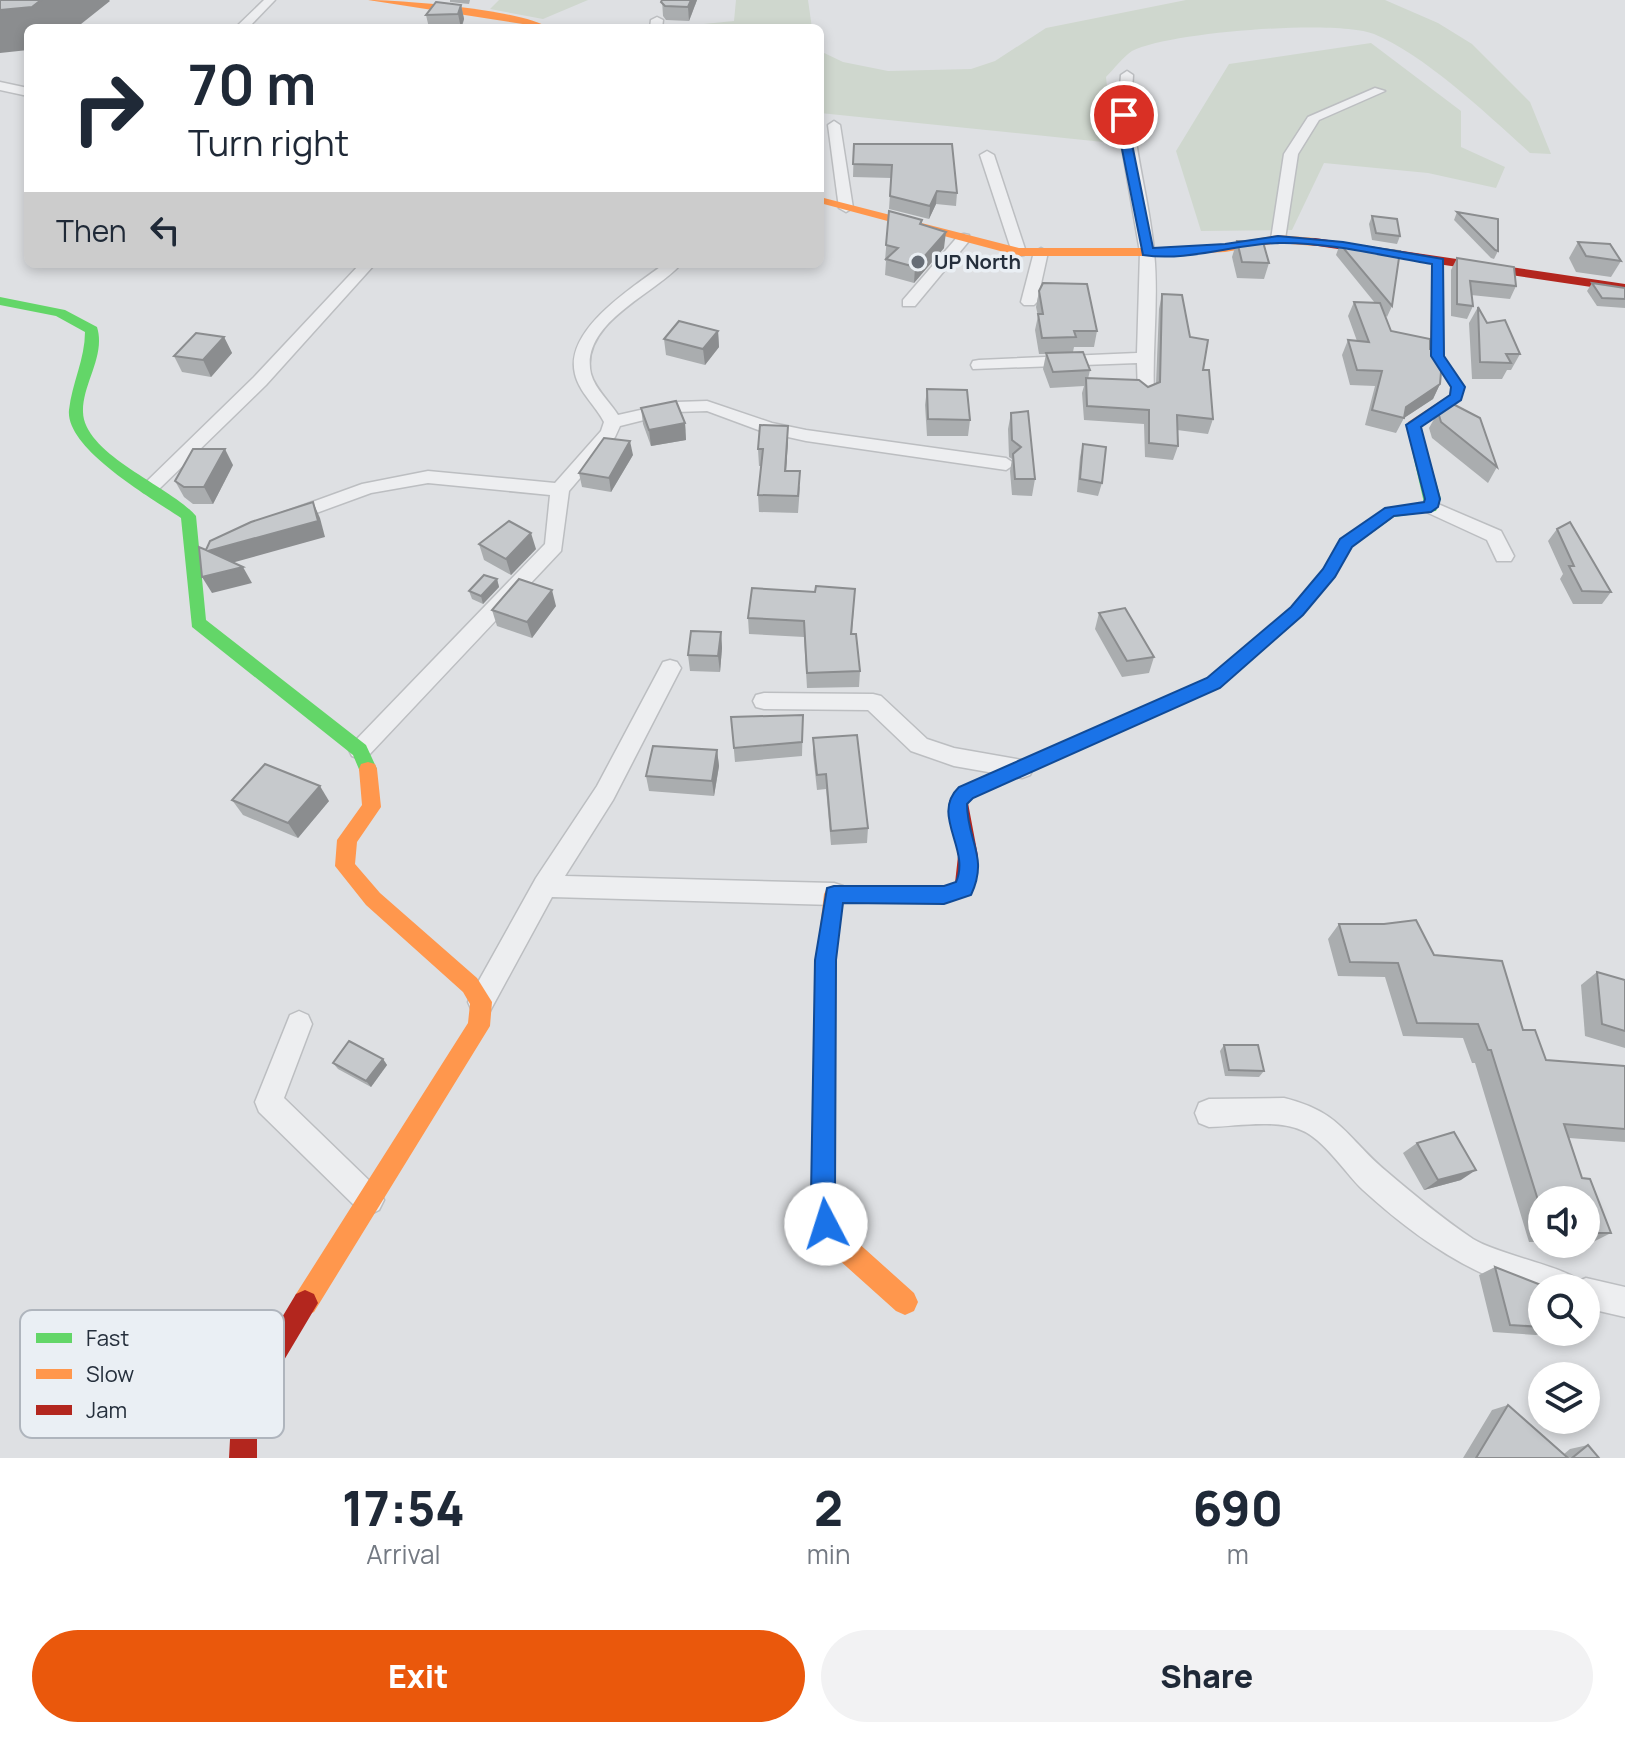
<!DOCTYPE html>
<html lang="en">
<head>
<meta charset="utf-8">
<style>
  body { margin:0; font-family:Manrope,sans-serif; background:#f2f2f3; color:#1f2937; height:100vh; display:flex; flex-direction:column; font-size:30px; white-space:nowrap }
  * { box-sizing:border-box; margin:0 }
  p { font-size:26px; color:#747a83 }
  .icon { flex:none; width:44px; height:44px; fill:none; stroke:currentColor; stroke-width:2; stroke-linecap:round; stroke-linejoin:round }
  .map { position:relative; height:1458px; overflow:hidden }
  .drawer { display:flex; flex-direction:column; background:#fff; flex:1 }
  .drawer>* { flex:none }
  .hud { position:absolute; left:24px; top:24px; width:800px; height:244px; border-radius:12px; box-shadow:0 4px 12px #0003; background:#fff; color:#1f2937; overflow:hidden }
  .tools { position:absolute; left:1528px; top:1186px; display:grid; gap:16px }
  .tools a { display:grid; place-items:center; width:72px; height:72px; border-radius:50%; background:#fff; box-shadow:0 4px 12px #0003; font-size:40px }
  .pin { position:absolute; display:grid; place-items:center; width:68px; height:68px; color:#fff; margin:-34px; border:4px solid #fff; border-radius:50%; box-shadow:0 2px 8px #0007 }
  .me { position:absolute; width:88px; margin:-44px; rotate:355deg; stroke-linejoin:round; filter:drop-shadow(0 0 6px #0008) }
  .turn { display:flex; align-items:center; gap:28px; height:168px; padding:0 32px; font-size:36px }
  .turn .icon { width:104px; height:104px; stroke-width:2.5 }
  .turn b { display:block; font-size:56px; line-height:68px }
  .then { display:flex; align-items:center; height:76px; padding:0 32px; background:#0003; gap:16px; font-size:30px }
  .eta { display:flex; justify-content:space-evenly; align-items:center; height:136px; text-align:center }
  .eta b { font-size:48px; font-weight:800; line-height:56px }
  .action { display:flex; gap:16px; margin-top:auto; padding:16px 32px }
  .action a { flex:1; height:92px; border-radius:48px; background:#ea580c; color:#fff; font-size:32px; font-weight:800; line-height:92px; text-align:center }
  .action a+a { background:#f2f2f3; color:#1f2937 }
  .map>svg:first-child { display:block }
  .green { fill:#cfd7ce }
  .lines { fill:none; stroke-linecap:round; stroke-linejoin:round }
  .street-casing { stroke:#bcbec1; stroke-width:3 }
  .street { fill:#edeef0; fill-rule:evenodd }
  .fast { fill:#63d668; fill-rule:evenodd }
  .slow { fill:#ff974d; fill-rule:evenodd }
  .jam { fill:#b3261e; fill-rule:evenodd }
  .wall { fill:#aaadaf }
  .shaded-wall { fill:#8b8d8f }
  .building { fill:#c6c9cc; stroke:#8b8d8f; stroke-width:2 }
  .route { fill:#1a73e8; stroke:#114b97; stroke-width:2 }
  .poi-dot { fill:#666d76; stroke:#eaeff4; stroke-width:3 }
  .labels { text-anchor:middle; stroke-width:7; stroke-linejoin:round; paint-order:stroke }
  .far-poi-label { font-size:20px; font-weight:bold; fill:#252f3c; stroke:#eaeff4; text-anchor:start }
  .key { fill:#eaeff4; stroke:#afb5bd; stroke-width:2 }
  .key-label { font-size:22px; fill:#252f3c }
</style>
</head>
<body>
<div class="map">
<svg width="1625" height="1458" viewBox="0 0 1625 1458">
  <rect width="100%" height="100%" fill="#dee0e3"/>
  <g class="green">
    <polygon points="499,0 588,0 543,19 490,9"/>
    <polygon points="736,0 808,0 812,28 663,28 734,21"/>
    <path d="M 1186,0 L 1385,0 L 1438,23 L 1472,44 L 1530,102 L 1551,154 L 1530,153 C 1488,115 1425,55 1374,34 C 1336,19 1169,32 1132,51 C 1123,57 1114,69 1106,77 L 1113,143 L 820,113 L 820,51 L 843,62 L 888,71 L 971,69 L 995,61 L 1046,28 Z"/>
    <polygon points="1371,43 1461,111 1461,147 1505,167 1496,188 1428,173 1324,163 1292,230 1201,231 1176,151 1229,64"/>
  </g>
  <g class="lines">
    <g class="street-casing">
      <g id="street">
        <polygon points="264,0 275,0 248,28 235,28"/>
        <polygon points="657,17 663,20 662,28 650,28 651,20"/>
        <path d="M 1127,71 L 1133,75 C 1128,136 1149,192 1154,252 C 1159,299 1152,347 1154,394 L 1146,399 L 1138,394 L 1137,363 L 973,369 L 971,365 L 973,361 L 979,360 L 1137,353 L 1140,252 L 1121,142 L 1119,98 L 1121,75 Z"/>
        <polygon points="0,82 28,88 28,96 0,90"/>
        <polygon points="1375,88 1385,91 1319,120 1298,154 1285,239 1278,243 1273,242 1271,239 1284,154 1308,117"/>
        <polygon points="834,121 840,125 853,208 846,212 839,208 828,125"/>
        <polygon points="987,151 994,155 1026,252 1024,255 1019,256 1012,252 980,155"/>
        <polygon points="964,234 969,235 969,241 915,306 903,306 903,300 959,235"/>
        <polygon points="1041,248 1048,252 1037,302 1034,305 1024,305 1021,302 1034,252"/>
        <polygon points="360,264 375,264 266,385 156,492 144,492 141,488 144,484 254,377"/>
        <path d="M 664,264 L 681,264 C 655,294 579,323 591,374 C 595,389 610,402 618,415 L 676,402 L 707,401 L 772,423 L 806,430 L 1006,458 L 1015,464 L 1006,470 L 806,441 L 761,431 L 707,411 L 676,412 L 620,426 L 615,437 L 569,491 L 561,551 L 368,756 L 360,759 L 352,756 L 349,750 L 352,744 L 545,544 L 550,495 L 428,483 L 371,493 L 289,523 L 280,517 L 282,513 L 362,484 L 428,471 L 555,483 L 601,431 L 604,422 C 596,406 579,392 575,374 C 564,329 634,287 664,264 Z"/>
        <polygon points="1431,501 1501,531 1514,556 1511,561 1497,561 1487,540 1424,511 1422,507 1424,503"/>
        <polygon points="670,660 677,662 681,668 613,800 565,876 834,883 843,886 846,894 843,902 834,905 552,897 490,1011 481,1014 472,1011 468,1002 472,993 536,878 597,786 663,662"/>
        <polygon points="764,693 873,694 881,696 927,739 954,748 1022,760 1030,763 1033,769 1030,775 1022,778 954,766 911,751 868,710 764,709 756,707 753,701 756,695"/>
        <polygon points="299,1011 308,1015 312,1024 284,1098 379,1190 384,1200 379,1210 369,1215 359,1210 259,1112 255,1102 290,1015"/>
        <path d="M 1284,1098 C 1341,1112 1345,1136 1386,1171 C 1413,1194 1443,1219 1473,1239 C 1497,1254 1568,1268 1579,1281 L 1586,1278 L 1625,1287 L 1625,1317 L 1586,1308 L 1586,1288 L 1542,1288 L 1542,1296 C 1470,1275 1418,1240 1363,1190 C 1346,1174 1323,1138 1301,1130 C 1275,1119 1237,1126 1209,1127 L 1199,1123 L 1195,1113 L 1199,1103 L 1209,1099 Z"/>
      </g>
    </g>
    <use href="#street" class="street"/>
    <g class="fast">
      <path d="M 0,297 L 65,310 L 97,327 C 106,356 82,384 83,412 C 84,455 172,487 196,516 L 206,620 L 366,745 L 377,769 L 375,774 L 361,774 L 353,755 L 192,627 L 181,518 C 153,499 65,449 69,410 C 72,383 85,359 85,332 L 56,316 L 0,305 Z"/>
      <polygon points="1415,428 1422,433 1441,499 1436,511 1394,517 1352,547 1335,577 1303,615 1219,688 1201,695 1195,693 1192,688 1195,683 1207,678 1291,607 1323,569 1340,539 1385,508 1424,503 1408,433"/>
    </g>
    <g class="slow">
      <path d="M 368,0 C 403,0 523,10 549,28 Z"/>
      <polygon points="820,197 1019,248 1147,248 1225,244 1278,235 1315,238 1321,242 1315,246 1278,243 1225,252 1147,256 1019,256 820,203"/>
      <polygon points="1438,257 1444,261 1444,356 1465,387 1461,400 1421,427 1422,433 1415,438 1408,433 1408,422 1449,395 1451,387 1430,356 1432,261"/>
      <polygon points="368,762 375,764 377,769 381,807 357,842 355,864 380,893 477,978 492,1002 490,1026 314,1312 305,1316 296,1312 292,1303 296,1294 468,1023 470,1004 463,992 366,905 335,866 337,840 362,805 359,769 361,764"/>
      <polygon points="834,885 852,888 855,894 852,900 843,903 836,960 835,1196 838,1220 846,1232 914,1293 918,1302 914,1311 905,1315 896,1311 828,1250 814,1224 811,1196 816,960 824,894 827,888"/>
    </g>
    <g class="jam">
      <polygon points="1315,238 1625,284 1625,292 1311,245 1311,239"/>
      <polygon points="1201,681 1210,688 1207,693 973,798 968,803 978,856 971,895 944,904 845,903 838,900 835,894 838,888 845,885 944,886 955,883 958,856 949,801 959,788"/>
      <polygon points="305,1290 314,1294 318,1303 274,1377 257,1421 257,1458 229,1458 231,1421 251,1369 296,1294"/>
    </g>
  </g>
  <g class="wall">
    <polygon points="450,0 470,0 469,4 450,2"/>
    <polygon points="662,0 697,0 689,21 666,20 663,16"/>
    <polygon points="461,5 464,19 462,28 429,28 426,15"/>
    <polygon points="854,144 957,193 956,206 936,204 929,219 889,209 891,178 853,177"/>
    <polygon points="889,211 922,220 922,225 944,248 914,283 885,275 886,261 885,261"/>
    <polygon points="1457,212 1498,251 1494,259 1491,258 1454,220"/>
    <polygon points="1372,216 1400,236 1397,244 1372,240 1369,224"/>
    <polygon points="1237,241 1269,263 1264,279 1237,278 1232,257"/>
    <polygon points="1578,242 1621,261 1611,277 1576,272 1569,258"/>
    <polygon points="1340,244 1392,306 1387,317 1385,315 1391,331 1430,349 1440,384 1433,399 1404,418 1396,433 1365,425 1375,386 1350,385 1342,355 1348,340 1357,341 1348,316 1354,302 1375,303 1336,255"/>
    <polygon points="1457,258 1516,286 1510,299 1471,295 1473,306 1467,319 1451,316 1451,270"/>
    <polygon points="1592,283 1625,288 1625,308 1597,306 1587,291"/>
    <polygon points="1039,291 1097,331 1094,347 1074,347 1073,352 1090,370 1088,379 1148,387 1156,384 1159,309 1162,294 1190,337 1203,370 1213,419 1208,434 1177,430 1178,446 1173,460 1145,457 1144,424 1084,420 1082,393 1084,386 1050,388 1043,369 1046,354 1039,354 1035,330 1038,316 1036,307"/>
    <polygon points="1478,307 1487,323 1520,354 1511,370 1507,370 1502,379 1472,379 1469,323"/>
    <polygon points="718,331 719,347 705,365 666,355 664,339"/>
    <polygon points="224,337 232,353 211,377 182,372 174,356"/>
    <polygon points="927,389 970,420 968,436 927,436 925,405"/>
    <polygon points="641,408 685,423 686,440 651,446 643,424"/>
    <polygon points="1438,412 1497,467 1488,483 1432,438 1429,428"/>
    <polygon points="1011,413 1035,479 1032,496 1012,495 1010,471 1012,459 1009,457 1008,429"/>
    <polygon points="788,426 786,471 800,487 798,513 759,512 758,495 761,466 759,466 758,449"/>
    <polygon points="1083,444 1102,483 1098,496 1077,492 1080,457"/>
    <polygon points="633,455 611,492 582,487 579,473"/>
    <polygon points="233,465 213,504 193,504 184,497 175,481"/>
    <polygon points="1557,529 1611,592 1602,604 1573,604 1560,579 1563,574 1548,541"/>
    <polygon points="479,544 536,549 511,575 484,560"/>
    <polygon points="497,579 499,587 483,604 472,599 469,591"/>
    <polygon points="854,605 852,634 860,671 859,687 807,688 804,637 749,634 748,618"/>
    <polygon points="556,606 532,638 497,626 492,610"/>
    <polygon points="1099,613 1154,657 1149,673 1122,677 1095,629"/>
    <polygon points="721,632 722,648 720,672 690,671 688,655"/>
    <polygon points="803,715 802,756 735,762 731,717"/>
    <polygon points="813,738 868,828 867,843 831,845 826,789 817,790 813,754"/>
    <polygon points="717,750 719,766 714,796 649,791 646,776"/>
    <polygon points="232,800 329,801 298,838 243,815"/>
    <polygon points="1339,924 1434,955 1523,1030 1546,1060 1625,1066 1625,1142 1569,1138 1582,1178 1611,1233 1591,1243 1586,1243 1586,1200 1542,1200 1542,1242 1529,1242 1475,1063 1472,1063 1463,1038 1403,1036 1385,977 1338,976 1328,939"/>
    <polygon points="1597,972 1625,980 1625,1048 1585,1036 1581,985"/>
    <polygon points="1224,1045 1264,1071 1259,1077 1225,1076 1220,1051"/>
    <polygon points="383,1059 387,1065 371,1087 338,1069 333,1063"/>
    <polygon points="1417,1143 1461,1180 1424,1190 1403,1153"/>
    <polygon points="1495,1267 1542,1288 1542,1332 1545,1332 1536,1335 1493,1332 1479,1275"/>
    <polygon points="1508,1405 1564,1454 1570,1449 1588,1445 1599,1458 1463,1458 1492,1410"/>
  </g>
  <g class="shaded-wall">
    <polygon points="41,0 109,0 110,1 76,28 28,28 28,50 0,53 0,10"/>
    <polygon points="691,0 697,0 689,21 688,7"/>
    <polygon points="461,5 464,19 461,28 458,14"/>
    <polygon points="937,191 936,204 929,219 930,206"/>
    <polygon points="946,232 944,248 914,283 915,267"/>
    <polygon points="718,331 719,347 705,365 703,349"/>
    <polygon points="224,337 232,353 211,377 203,360"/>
    <polygon points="1440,384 1433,399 1404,418 1406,407"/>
    <polygon points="685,423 686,440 651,446 649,430"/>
    <polygon points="788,426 788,442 785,487 785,471"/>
    <polygon points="630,441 633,455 611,492 609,478"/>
    <polygon points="225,449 233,465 213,504 204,487"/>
    <polygon points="313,502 320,518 325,537 217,567 208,551"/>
    <polygon points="531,533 536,549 511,575 506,559"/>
    <polygon points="243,567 252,583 212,593 202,577"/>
    <polygon points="497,579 499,587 483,604 481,596"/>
    <polygon points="552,590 556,606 532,638 527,622"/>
    <polygon points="721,632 722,648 720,672 718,656"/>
    <polygon points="717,750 719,766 714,796 712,781"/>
    <polygon points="320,786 329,801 298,838 288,823"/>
    <polygon points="383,1059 387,1065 371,1087 366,1081"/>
    <polygon points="1476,1170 1461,1180 1424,1190 1438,1180"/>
  </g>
  <g class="building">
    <polygon points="0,0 41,0 32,7 0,10"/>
    <polygon points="662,0 691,0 688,7 665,6 661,2"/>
    <polygon points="436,2 461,5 458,14 426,15"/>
    <polygon points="854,144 952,144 957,193 937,191 930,206 890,196 892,165 853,164"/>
    <polygon points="889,211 922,220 920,224 946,232 915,267 886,259 898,248 886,245"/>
    <polygon points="1457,212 1498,219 1498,251 1495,250"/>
    <polygon points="1372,216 1397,219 1400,236 1376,233"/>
    <polygon points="1237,241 1263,242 1269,263 1242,262"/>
    <polygon points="1578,242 1610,244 1621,261 1586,256"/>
    <polygon points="1340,244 1400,251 1392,306"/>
    <polygon points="1457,258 1514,267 1516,286 1470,281 1473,306 1457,304"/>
    <polygon points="1043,283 1087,284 1097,331 1074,331 1076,337 1042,338 1038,314 1043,314 1039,291"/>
    <polygon points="1592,283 1625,288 1625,299 1602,298"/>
    <polygon points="1162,294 1182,295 1190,337 1208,340 1203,370 1209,370 1213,419 1177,415 1178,446 1149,443 1149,410 1087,406 1086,378 1139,380 1148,387 1160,382"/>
    <polygon points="1354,302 1380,303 1391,331 1430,339 1430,349 1435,349 1442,360 1440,384 1406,407 1404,418 1372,410 1382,371 1357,370 1348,340 1369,342"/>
    <polygon points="1478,307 1487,323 1505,320 1520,354 1506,354 1511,363 1480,362"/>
    <polygon points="679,321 718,331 703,349 664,339"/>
    <polygon points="196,333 224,337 203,360 174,356"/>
    <polygon points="1083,352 1090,370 1053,372 1046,353"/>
    <polygon points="927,389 967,390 970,420 928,419"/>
    <polygon points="676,401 685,423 649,430 641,408"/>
    <polygon points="1451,403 1480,418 1497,467 1441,422 1438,412"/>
    <polygon points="1028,411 1035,479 1015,479 1013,454 1021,447 1012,440 1011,413"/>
    <polygon points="760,425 788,426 785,471 800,471 798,496 758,495 763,449 758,449"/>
    <polygon points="604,438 630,441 609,478 579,473"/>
    <polygon points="1083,444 1106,447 1102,483 1080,479"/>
    <polygon points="193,449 225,449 204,487 184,487 175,481"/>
    <polygon points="313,502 318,521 208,551 243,567 202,577 199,547 206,550 210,541 251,522"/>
    <polygon points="509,521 531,533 506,559 479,544"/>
    <polygon points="1570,522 1611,592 1582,591 1569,566 1574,566 1557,529"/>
    <polygon points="484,575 497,579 481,596 469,591"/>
    <polygon points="519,579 552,590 527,622 492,610"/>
    <polygon points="816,586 855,589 851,634 856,634 860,671 807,673 804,621 748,618 752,588 815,592"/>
    <polygon points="1125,608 1154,657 1127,661 1099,613"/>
    <polygon points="691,631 721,632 718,656 688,655"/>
    <polygon points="803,715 802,742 734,748 731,717"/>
    <polygon points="857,735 868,828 831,831 826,774 817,775 813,738"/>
    <polygon points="653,746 717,750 712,781 646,776"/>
    <polygon points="265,764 320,786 288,823 232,800"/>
    <polygon points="1416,920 1434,955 1502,961 1523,1030 1535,1030 1546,1060 1625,1066 1625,1129 1564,1124 1582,1178 1590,1179 1611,1233 1586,1233 1586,1200 1542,1200 1542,1213 1491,1050 1488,1050 1478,1024 1417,1023 1398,963 1350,962 1339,924 1384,924"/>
    <polygon points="1597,972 1625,980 1625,1031 1602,1024"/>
    <polygon points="349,1041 383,1059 366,1081 333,1063"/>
    <polygon points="1224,1045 1258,1045 1264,1071 1229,1070"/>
    <polygon points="1454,1132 1476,1170 1438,1180 1417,1143"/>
    <polygon points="1495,1267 1541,1285 1542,1327 1510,1325"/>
    <polygon points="1508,1405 1568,1458 1476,1458"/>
    <polygon points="1588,1445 1599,1458 1572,1458"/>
  </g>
  <path class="route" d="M 1124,112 L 1129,115 L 1130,134 L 1153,248 L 1225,244 L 1278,236 L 1343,242 L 1443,259 L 1444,356 L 1465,387 L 1461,400 L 1421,427 L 1440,499 L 1438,507 L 1431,512 L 1394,516 L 1352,547 L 1335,577 L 1303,615 L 1220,688 L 973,798 L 967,804 C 967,841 989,857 971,895 L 944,904 L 843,903 L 836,960 L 835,1196 L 838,1224 L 835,1233 L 826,1236 L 817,1233 L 811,1196 L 815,960 L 827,888 L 834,886 L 944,886 L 956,882 C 971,849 930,815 959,787 L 1207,678 L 1291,607 L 1323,569 L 1340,539 L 1385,508 L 1424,502 L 1425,499 L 1406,425 L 1450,395 L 1451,387 L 1431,356 L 1432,264 C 1382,256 1329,242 1279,243 C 1234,244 1188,262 1143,255 L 1119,134 L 1119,115 Z"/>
  <circle class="poi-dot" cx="918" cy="262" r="8"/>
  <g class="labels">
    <g class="far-poi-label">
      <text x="934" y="269">UP North</text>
    </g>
  </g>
  <rect x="20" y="1310" width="264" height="128" rx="12" class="key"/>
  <rect x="36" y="1333" width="36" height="10" fill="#63d668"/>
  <rect x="36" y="1369" width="36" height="10" fill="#ff974d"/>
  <rect x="36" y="1405" width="36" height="10" fill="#b3261e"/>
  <g class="key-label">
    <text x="86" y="1346">Fast</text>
    <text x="86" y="1382">Slow</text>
    <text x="86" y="1418">Jam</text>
  </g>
</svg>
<div class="tools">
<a><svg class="icon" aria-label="sound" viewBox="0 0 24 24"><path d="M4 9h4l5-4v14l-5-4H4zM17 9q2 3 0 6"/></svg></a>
<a><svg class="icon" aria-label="search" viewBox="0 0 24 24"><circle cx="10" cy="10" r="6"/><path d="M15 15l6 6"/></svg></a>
<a><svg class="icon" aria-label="layers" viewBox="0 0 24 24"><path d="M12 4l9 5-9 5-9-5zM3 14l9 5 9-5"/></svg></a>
</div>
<div class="pin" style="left:1124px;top:115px;background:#d93025"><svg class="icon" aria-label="arrive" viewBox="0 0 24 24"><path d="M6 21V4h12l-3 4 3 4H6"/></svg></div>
<svg class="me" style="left:826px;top:1224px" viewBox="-20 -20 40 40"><circle r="19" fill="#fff"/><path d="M0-13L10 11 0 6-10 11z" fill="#1a73e8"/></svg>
<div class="hud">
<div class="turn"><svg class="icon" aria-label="right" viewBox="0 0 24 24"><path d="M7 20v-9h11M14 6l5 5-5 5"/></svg><div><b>70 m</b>Turn right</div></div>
<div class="then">Then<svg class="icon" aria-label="left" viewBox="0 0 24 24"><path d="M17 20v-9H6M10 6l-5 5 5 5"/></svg></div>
</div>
</div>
<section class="drawer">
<div class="eta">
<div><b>17:54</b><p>Arrival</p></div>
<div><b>2</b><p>min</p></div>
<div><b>690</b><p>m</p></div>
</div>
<div class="action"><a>Exit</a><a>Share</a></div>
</section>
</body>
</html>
